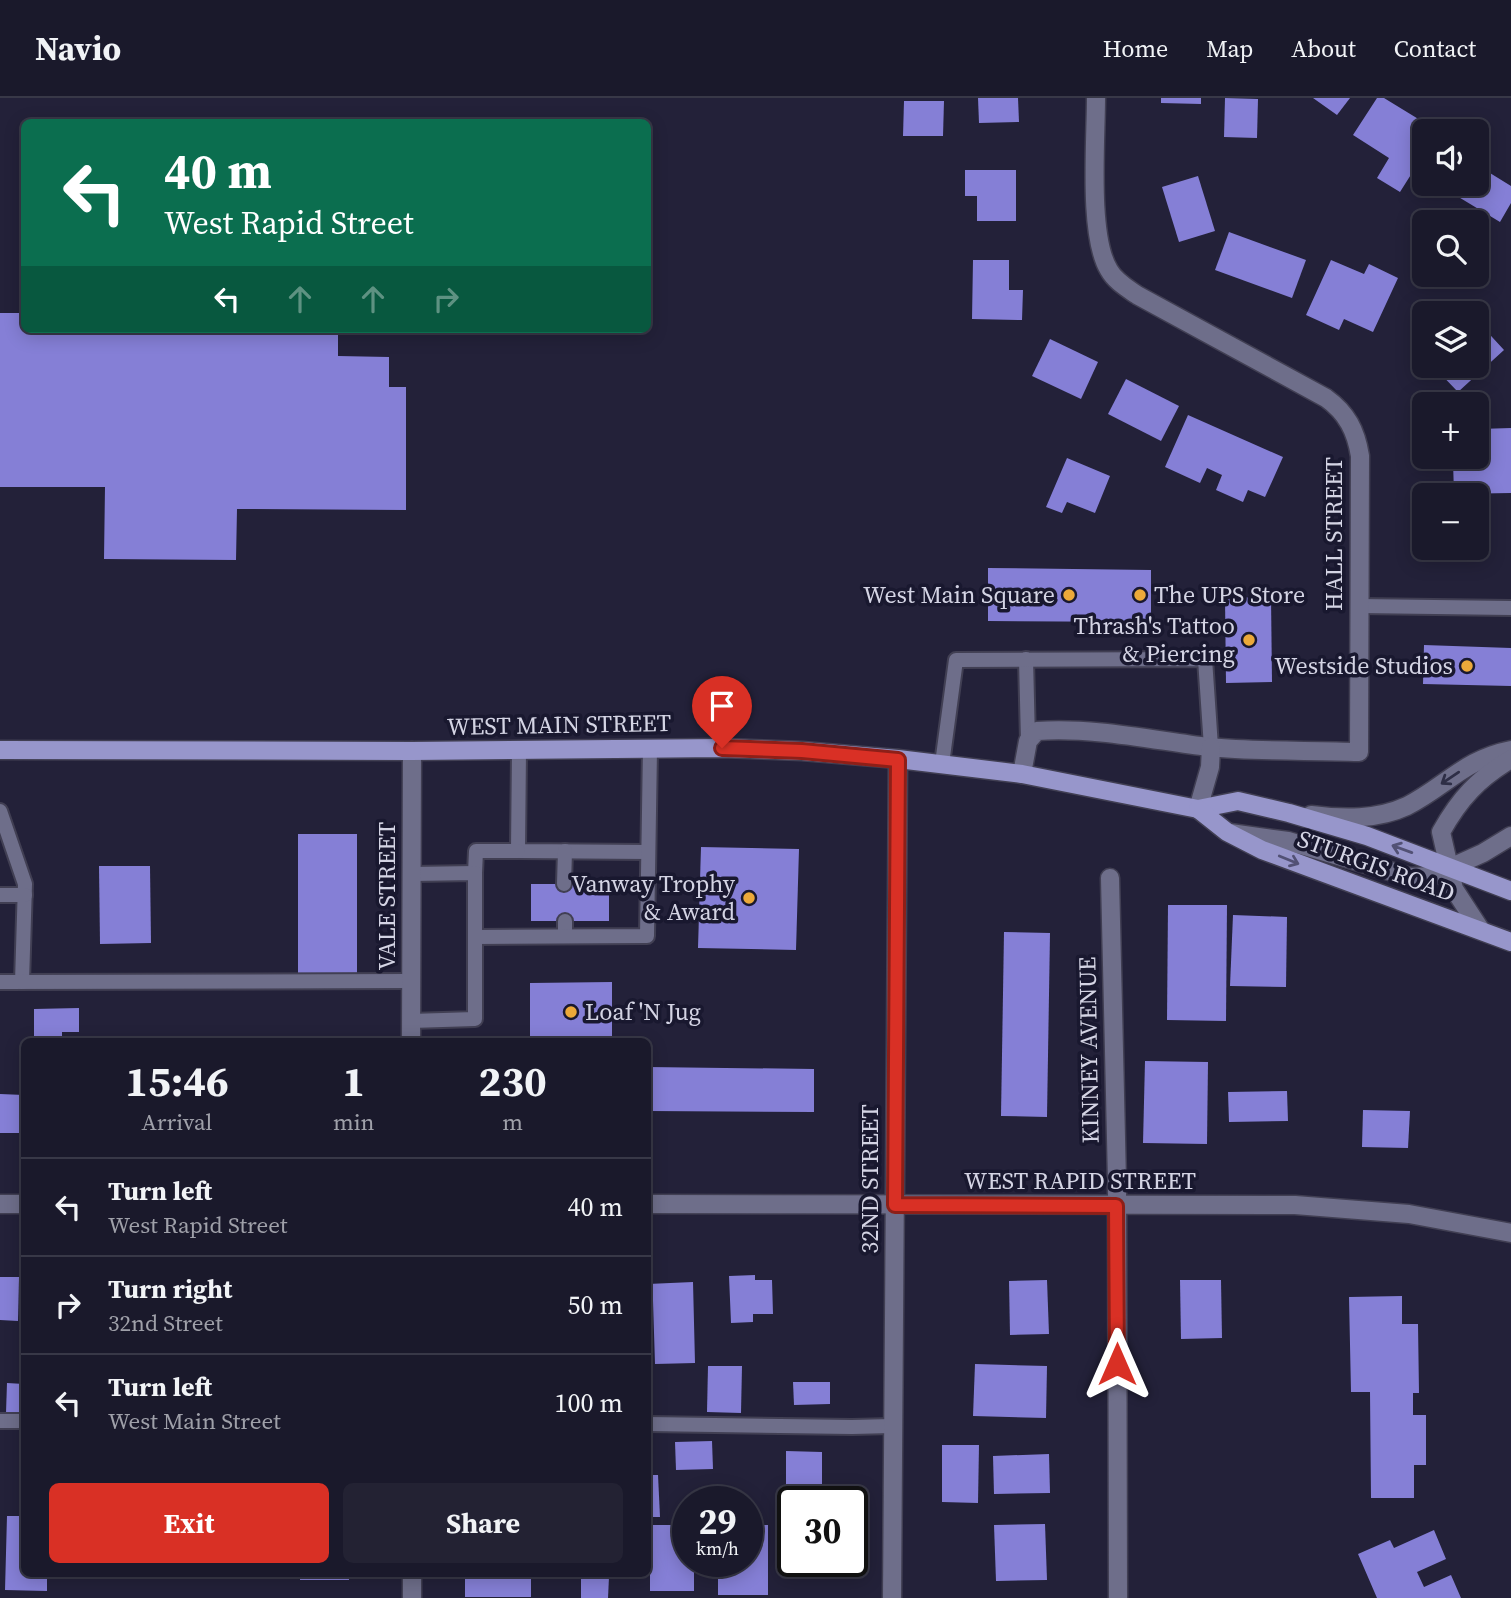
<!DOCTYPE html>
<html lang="en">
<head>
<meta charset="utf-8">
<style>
  body { margin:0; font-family:"Source Serif 4",serif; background:#232233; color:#f1f3f6; height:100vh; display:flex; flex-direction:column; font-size:26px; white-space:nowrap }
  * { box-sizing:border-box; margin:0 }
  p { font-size:23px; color:#9fa0a9 }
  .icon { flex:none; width:38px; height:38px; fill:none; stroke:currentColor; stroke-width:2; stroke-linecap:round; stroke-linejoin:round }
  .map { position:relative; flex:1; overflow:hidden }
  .drawer { position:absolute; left:21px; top:940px; width:630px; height:539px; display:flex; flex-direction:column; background:#1a192b; border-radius:10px; box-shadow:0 4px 18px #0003,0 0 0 2px #383847 }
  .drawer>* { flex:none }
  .hud { position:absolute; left:21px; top:21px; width:630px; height:214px; border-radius:10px; box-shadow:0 4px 18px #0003,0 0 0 2px #383847; background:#0b6e4f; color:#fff; overflow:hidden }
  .buttons { position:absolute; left:1412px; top:21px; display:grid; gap:14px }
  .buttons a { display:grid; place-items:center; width:77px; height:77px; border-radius:10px; background:#1a192b; box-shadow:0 4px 18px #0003,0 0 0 2px #383847; font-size:35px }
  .speed { position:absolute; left:672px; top:1388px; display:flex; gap:14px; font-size:35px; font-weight:700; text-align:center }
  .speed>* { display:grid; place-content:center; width:91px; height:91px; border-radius:50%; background:#1a192b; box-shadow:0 4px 18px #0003,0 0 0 2px #383847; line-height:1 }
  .speed small { font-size:18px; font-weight:400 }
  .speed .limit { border:4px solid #111; border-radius:10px; background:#fff; color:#111 }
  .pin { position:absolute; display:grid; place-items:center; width:60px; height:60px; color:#fff; margin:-72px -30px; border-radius:50% 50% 50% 0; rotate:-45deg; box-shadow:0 0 7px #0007 }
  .pin .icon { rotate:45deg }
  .me { position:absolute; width:77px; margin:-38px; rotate:0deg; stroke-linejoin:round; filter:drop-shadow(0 0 5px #0008) }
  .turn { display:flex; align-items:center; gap:24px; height:147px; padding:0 28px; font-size:32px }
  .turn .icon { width:91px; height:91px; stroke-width:2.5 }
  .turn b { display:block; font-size:49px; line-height:60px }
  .lanes { display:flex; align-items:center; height:66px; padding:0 28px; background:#0003; justify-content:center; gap:35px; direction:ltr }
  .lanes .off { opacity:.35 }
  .eta { display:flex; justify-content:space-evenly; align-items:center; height:119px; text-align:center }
  .eta b { font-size:42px; font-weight:700; line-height:49px }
  .primary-button { display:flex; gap:14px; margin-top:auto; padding:14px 28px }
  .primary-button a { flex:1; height:80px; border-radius:10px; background:#d93025; color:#fff; font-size:28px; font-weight:700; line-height:80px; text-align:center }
  .primary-button a+a { background:#232233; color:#f1f3f6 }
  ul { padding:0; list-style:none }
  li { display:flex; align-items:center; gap:21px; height:98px; padding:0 28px; border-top:2px solid #383847 }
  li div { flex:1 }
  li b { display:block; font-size:26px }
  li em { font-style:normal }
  header { display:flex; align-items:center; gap:42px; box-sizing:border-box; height:98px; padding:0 35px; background:#1a192b; border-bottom:2px solid #383847 }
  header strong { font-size:33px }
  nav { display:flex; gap:38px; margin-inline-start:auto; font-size:24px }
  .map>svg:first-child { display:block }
  .building { fill:#857fd6 }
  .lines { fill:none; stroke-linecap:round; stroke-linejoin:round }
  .lane-casing { stroke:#413f53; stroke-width:18 }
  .street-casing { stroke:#413f53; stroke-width:21 }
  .secondary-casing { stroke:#413f53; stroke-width:21 }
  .primary-casing { stroke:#413f53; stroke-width:21 }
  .lane { stroke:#6e6e8a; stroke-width:14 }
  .street { stroke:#6e6e8a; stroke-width:18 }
  .secondary { stroke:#6e6e8a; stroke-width:18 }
  .primary { stroke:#9796cb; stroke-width:18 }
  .oneway { stroke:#2e2e46 }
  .oneway2 { stroke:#525175 }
  .route-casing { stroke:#8d1f18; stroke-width:18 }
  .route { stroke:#d93025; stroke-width:12 }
  .poi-dot { fill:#eca93a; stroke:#19182f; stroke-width:2.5 }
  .labels { text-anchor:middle; stroke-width:7; stroke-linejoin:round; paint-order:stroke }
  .street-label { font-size:24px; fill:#d4d4e4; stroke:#19182f }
  .poi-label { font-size:24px; fill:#d4d4e4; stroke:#19182f; text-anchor:end }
</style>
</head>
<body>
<header>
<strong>Navio</strong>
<nav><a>Home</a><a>Map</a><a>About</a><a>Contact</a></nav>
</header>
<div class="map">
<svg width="1511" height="1500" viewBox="0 0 1511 1500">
  <rect width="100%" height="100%" fill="#232139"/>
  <g class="building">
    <polygon points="978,0 1018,0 1019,24 979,25"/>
    <polygon points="1161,0 1201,0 1201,6 1161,5"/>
    <polygon points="1225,0 1258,1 1257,40 1224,39"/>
    <polygon points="1313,0 1350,0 1337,17"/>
    <polygon points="1377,0 1384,0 1438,33 1424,33 1424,56 1400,94 1377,80 1389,60 1353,37"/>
    <polygon points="904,3 944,3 943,38 903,38"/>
    <polygon points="1477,67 1511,88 1511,105 1500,124 1437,86 1477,86"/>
    <polygon points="965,72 1016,72 1016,123 977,123 977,98 965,98"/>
    <polygon points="1198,78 1215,133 1179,144 1162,89"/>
    <polygon points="1229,134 1306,162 1292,200 1215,172"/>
    <polygon points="973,162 1009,162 1009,192 1023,192 1022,222 972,221"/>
    <polygon points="1331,162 1364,176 1369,166 1398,180 1373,234 1344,221 1339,232 1306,217"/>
    <polygon points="0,215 24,215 24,231 338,231 338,258 389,259 389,289 406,289 406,412 237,411 236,462 104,461 105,389 0,389"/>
    <polygon points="1481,227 1504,252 1458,294 1433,268 1477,268 1477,230"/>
    <polygon points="1424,234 1424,259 1412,245"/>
    <polygon points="1050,241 1098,264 1081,301 1032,278"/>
    <polygon points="1126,281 1179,308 1161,343 1108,316"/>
    <polygon points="1188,317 1283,359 1265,399 1248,392 1243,404 1216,392 1222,377 1207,370 1200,385 1165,369"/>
    <polygon points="1511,330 1511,395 1454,396 1453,363 1479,362 1479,331"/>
    <polygon points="1067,360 1110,378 1095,415 1067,404 1062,415 1046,409"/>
    <polygon points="988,470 1151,472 1151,524 988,523"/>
    <polygon points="1271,499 1272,584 1226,585 1225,500"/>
    <polygon points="1424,547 1511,550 1511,588 1423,586"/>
    <rect x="298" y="736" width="59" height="140"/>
    <polygon points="701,749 799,751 796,852 698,850"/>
    <polygon points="99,768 150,768 151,845 100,846"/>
    <rect x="531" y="786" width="78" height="37"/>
    <polygon points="1168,807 1227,807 1226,923 1167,922"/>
    <polygon points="1233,817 1287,819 1286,889 1230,888"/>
    <polygon points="1004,834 1050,835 1047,1019 1001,1018"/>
    <polygon points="612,884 612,943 530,943 530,885"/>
    <polygon points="79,910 79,934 62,934 62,943 34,943 34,911"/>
    <polygon points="1145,963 1208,964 1207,1046 1143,1045"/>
    <polygon points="648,969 814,971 814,1014 648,1013"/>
    <polygon points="1287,993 1288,1023 1229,1024 1228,994"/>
    <polygon points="0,996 24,997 24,1035 0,1035"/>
    <polygon points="1363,1012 1410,1013 1408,1050 1362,1049"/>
    <polygon points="755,1177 755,1182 772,1182 773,1216 753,1216 753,1224 731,1225 729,1178"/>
    <polygon points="0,1179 19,1179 18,1223 0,1222"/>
    <polygon points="1047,1182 1049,1236 1010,1237 1009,1183"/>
    <polygon points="1180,1182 1221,1182 1222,1240 1181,1241"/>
    <polygon points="693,1184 695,1265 655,1266 653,1203 648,1203 648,1186"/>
    <polygon points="1402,1198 1402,1226 1418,1226 1419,1295 1413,1295 1413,1317 1426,1317 1426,1367 1414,1367 1414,1400 1371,1400 1370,1294 1351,1294 1349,1199"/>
    <polygon points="975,1266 1047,1268 1046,1320 973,1318"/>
    <polygon points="708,1268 742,1268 741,1315 707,1314"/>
    <polygon points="793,1284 830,1284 830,1306 794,1307"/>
    <polygon points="7,1285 24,1286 24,1316 6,1315"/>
    <polygon points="712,1343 713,1371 676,1372 675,1344"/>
    <polygon points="942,1347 979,1347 978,1405 942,1404"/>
    <polygon points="786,1353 822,1354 822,1387 786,1387"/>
    <polygon points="1049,1356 1050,1395 994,1396 993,1358"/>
    <polygon points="648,1377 658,1377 660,1419 648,1419"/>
    <polygon points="786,1412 793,1412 793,1463 824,1463 824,1480 787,1481"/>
    <polygon points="7,1418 24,1418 24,1475 47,1475 47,1493 5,1492"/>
    <polygon points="1045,1426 1047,1482 996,1483 994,1427"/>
    <polygon points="650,1427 676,1427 676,1449 688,1449 688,1463 694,1463 694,1493 650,1493"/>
    <polygon points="747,1427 768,1427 768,1497 718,1497 718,1463 747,1463"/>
    <polygon points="1434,1432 1446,1461 1417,1474 1424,1489 1451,1477 1461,1500 1377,1500 1358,1456 1390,1442 1394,1450"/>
    <rect x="300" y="1475" width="49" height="7"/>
    <polygon points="465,1475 531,1476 531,1499 465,1499"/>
    <polygon points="581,1478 609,1479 608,1500 581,1500"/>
  </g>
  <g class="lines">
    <g class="lane-casing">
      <g id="lane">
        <polyline points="1359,508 1511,510"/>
        <polyline points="1026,561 1028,643"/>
        <polyline points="519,652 518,753 648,754"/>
        <polyline points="942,666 956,562 1205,561 1211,649"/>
        <polyline points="0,713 25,786 22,884"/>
        <polyline points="475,775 476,753 518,753"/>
        <polyline points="564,786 565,753"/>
        <polyline points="0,797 25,797"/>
        <polyline points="565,823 565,838"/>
        <polyline points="475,839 647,838 650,651"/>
        <polyline points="0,884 411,883"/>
        <polyline points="411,923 475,921 475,775 412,776"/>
        <polyline points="0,1323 24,1323"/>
        <polyline points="648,1326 852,1329 892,1328"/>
      </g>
    </g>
    <g class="street-casing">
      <g id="street">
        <path d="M 1022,676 L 1028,643 L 1037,633 C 1094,629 1152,642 1208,649 C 1257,654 1309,652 1359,654 L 1360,358 C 1356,333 1347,315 1326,300 L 1137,197 C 1127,190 1115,183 1109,172 C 1088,138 1096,43 1096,0"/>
        <polyline points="1198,711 1210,669 1211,649"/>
        <polyline points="1110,780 1117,1083 1118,1500"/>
        <polyline points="411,943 412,653"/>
        <polyline points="0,1106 24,1106"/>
        <polyline points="648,1106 1295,1107 1409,1116 1511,1135"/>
        <polyline points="412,1475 412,1500"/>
        <polyline points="892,1500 898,661"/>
      </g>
    </g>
    <g class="secondary-casing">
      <g id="secondary">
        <path d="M 1311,717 C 1343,721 1377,722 1407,708 C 1446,688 1465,661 1511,652"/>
        <polyline points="1230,735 1288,743 1410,779 1432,778 1483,755 1511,738"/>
        <path d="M 1480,831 L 1454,791 L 1441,734 C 1460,700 1478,681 1511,661"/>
      </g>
    </g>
    <g class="primary-casing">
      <g id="primary">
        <polyline points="0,652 412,653 722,650 802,653 898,661 1022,676 1198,711 1238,703 1289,715 1367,738 1511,793"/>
        <polyline points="1198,711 1227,734 1262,752 1511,844"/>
      </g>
    </g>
    <use href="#lane" class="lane"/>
    <use href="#street" class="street"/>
    <use href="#secondary" class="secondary"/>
    <use href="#primary" class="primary"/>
  </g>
  <defs><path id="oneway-shaft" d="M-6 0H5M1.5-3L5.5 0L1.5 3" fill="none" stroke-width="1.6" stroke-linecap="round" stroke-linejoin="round" transform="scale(1.75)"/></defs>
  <use class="oneway" href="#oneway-shaft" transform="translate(1450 680) rotate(146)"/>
  <g class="oneway2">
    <use href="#oneway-shaft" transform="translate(1402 751) rotate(-160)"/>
    <use href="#oneway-shaft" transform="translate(1289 762) rotate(22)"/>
  </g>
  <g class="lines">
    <g class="route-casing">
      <polyline id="route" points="722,650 802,653 898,662 895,1107 1116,1108 1117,1266"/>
    </g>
    <use href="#route" class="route"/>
  </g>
  <g class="poi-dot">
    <circle cx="1069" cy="497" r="7"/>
    <circle cx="1140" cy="497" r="7"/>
    <circle cx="1249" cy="542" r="7"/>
    <circle cx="1467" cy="568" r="7"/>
    <circle cx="749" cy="800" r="7"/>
    <circle cx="571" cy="914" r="7"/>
  </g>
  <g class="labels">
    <g class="street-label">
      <text transform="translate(1334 436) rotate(-90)" y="8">HALL STREET</text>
      <text transform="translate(559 627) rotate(-1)" y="8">WEST MAIN STREET</text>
      <text transform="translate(1376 768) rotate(20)" y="8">STURGIS ROAD</text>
      <text transform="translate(387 798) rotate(-90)" y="8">VALE STREET</text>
      <text transform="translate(1089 952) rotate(-91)" y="8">KINNEY AVENUE</text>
      <text transform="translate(870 1081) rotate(-90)" y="8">32ND STREET</text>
      <text x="1080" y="1091">WEST RAPID STREET</text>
    </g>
    <g class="poi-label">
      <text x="1055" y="505">West Main Square</text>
      <text x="1154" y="505" text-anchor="start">The UPS Store</text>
      <text x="1235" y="536">Thrash's Tattoo<tspan x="1235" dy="28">&amp; Piercing</tspan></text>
      <text x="1453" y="576">Westside Studios</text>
      <text x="735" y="794">Vanway Trophy<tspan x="735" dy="28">&amp; Award</tspan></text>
      <text x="585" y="922" text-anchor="start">Loaf 'N Jug</text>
    </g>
  </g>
</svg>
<div class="buttons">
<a><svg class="icon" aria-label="sound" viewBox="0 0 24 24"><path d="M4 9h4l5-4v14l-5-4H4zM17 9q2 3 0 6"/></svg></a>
<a><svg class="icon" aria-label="search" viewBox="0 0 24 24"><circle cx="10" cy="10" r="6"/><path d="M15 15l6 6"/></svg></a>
<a><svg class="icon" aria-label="layers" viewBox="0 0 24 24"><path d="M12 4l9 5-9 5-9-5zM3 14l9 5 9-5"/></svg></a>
<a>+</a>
<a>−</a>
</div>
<div class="speed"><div>29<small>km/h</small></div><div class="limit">30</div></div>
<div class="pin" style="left:722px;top:650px;background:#d93025"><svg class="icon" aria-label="arrive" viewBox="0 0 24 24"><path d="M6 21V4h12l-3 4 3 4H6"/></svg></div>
<svg class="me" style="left:1117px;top:1266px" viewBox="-20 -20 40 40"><path d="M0-17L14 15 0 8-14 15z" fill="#d93025" stroke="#fff" stroke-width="4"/></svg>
<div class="hud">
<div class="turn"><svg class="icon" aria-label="left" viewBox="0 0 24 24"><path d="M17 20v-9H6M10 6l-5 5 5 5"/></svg><div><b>40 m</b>West Rapid Street</div></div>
<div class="lanes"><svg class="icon" aria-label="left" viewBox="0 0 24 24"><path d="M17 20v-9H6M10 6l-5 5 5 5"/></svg><svg class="icon off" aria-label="ahead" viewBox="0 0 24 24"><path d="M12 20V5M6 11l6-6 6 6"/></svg><svg class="icon off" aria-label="ahead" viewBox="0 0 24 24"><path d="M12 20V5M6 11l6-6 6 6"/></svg><svg class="icon off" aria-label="right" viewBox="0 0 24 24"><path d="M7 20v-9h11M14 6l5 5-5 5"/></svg></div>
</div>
<section class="drawer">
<div class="eta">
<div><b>15:46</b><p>Arrival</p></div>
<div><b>1</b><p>min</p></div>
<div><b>230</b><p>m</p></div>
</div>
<ul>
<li><svg class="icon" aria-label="left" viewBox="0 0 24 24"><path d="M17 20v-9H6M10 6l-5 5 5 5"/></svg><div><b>Turn left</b><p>West Rapid Street</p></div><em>40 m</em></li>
<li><svg class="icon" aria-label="right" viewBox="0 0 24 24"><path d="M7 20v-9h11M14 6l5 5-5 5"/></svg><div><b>Turn right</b><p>32nd Street</p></div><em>50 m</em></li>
<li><svg class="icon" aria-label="left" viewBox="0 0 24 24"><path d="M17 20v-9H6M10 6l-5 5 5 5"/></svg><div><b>Turn left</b><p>West Main Street</p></div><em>100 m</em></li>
</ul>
<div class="primary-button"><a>Exit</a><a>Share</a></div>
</section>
</div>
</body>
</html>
